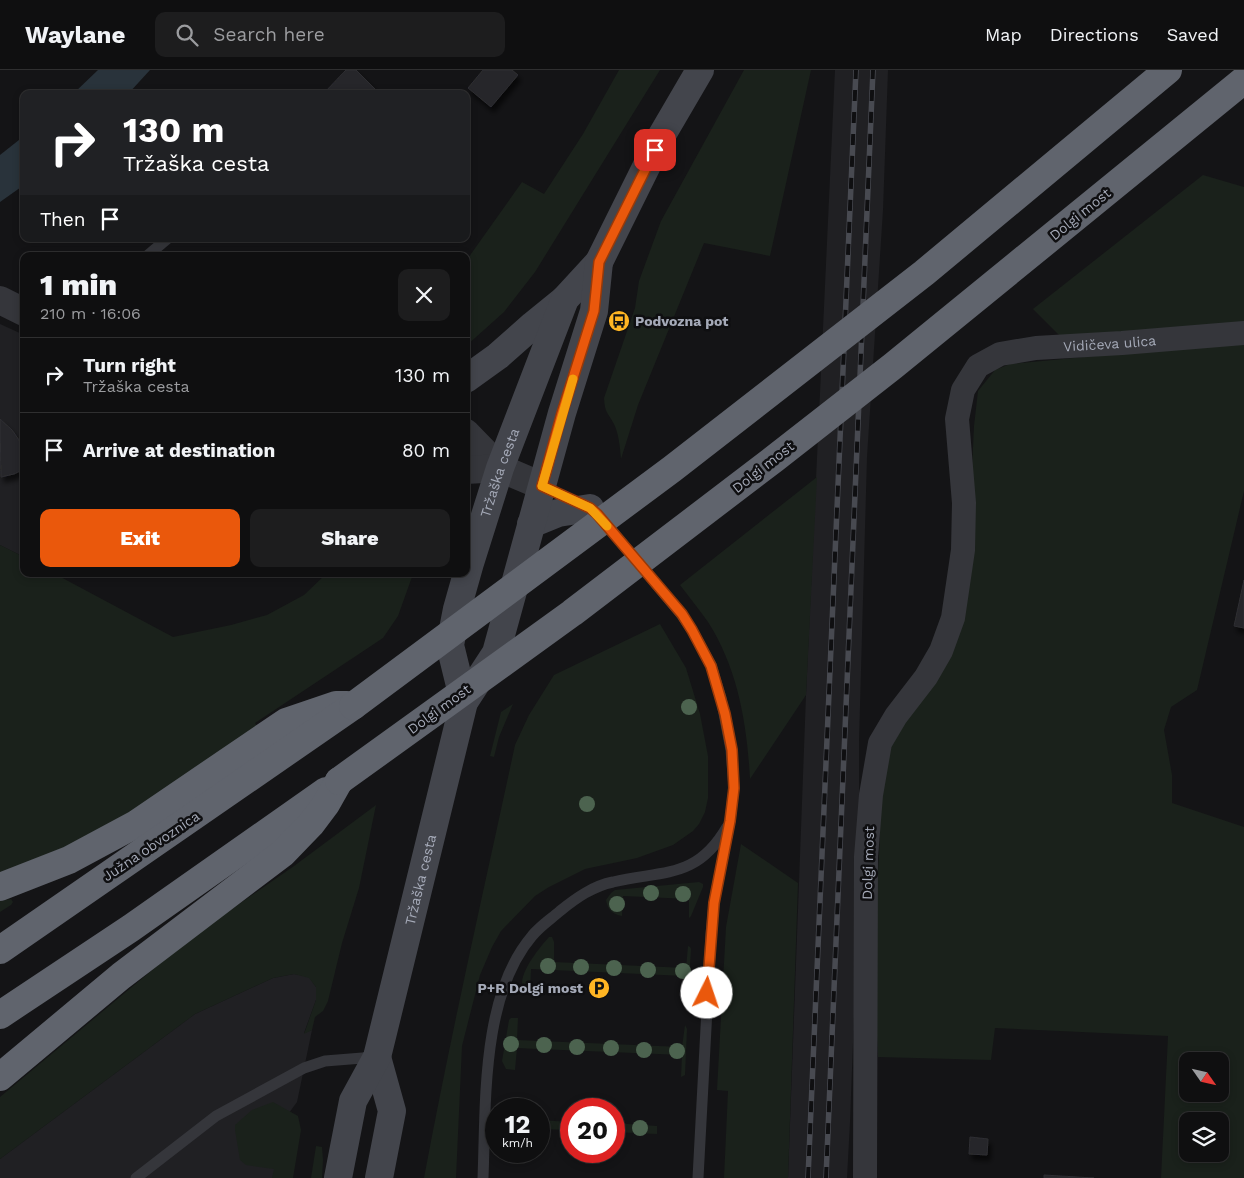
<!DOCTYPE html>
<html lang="en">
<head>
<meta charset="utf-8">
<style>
  body { margin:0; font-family:"Work Sans",sans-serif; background:#1d1d1e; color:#f1f3f6; height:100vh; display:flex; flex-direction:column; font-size:19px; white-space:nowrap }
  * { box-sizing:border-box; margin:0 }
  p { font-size:16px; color:#9b9c9f }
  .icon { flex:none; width:28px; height:28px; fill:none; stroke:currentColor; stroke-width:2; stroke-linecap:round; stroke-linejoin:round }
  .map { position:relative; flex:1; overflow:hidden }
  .panel { position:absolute; left:20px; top:182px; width:450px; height:325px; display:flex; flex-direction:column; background:#0f0f10; border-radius:10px; box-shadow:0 2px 8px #0003,0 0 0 1px #2f2f30 }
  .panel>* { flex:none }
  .hud { position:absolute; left:20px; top:20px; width:450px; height:152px; border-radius:10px; box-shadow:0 2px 8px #0003,0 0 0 1px #2f2f30; background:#202124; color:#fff; overflow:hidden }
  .needle { width:32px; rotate:124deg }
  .buttons { position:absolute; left:1179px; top:982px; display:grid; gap:10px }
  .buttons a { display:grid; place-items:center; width:50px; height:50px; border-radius:10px; background:#0f0f10; box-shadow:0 2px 8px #0003,0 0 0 1px #2f2f30; font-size:25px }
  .speed { position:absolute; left:485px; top:1028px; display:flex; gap:10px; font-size:25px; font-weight:700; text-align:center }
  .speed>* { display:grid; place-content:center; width:65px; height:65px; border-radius:50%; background:#0f0f10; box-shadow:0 2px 8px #0003,0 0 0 1px #2f2f30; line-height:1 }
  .speed small { font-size:12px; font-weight:400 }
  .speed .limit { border:8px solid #d22; background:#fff; color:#111 }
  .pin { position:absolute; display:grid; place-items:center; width:42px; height:42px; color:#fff; margin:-21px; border-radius:10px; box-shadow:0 2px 8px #0006 }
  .me { position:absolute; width:55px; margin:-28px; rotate:4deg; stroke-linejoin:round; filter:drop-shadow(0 0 4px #0008) }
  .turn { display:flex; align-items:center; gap:18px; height:105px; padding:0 20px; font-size:22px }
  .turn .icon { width:65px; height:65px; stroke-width:2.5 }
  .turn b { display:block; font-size:35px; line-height:42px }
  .then { display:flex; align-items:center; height:48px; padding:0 20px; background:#0003; gap:10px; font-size:19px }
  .round { display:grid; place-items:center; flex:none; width:52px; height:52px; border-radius:10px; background:#1d1d1e }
  .headline { display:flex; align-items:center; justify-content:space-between; height:85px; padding:0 20px }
  h1 { font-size:30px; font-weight:800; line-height:38px }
  .action { display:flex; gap:10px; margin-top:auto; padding:10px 20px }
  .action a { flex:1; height:58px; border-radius:10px; background:#ea580c; color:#fff; font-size:20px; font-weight:800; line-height:58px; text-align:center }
  .action a+a { background:#1d1d1e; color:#f1f3f6 }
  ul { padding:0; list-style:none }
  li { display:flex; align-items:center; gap:15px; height:75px; padding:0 20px; border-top:1px solid #2f2f30 }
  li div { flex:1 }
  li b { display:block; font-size:19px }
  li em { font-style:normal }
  header { display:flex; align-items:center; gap:30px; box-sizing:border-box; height:70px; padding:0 25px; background:#0f0f10; border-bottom:1px solid #2f2f30 }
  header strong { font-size:24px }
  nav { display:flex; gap:28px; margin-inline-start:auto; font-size:18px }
  .search { width:350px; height:45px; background:#1d1d1e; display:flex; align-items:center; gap:12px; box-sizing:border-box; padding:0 18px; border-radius:10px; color:#9b9c9f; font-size:19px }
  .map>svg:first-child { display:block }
  .built { fill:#202023 }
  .green { fill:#1a211b; fill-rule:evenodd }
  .water { fill:#29333b }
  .building { fill:#27272a; stroke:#2e2e32; filter:url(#shadow) }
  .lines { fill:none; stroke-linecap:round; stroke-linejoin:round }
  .service { stroke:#35363b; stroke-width:11 }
  .minor { stroke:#35363b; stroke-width:24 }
  .tertiary { stroke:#35363b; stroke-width:28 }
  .secondary { stroke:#43454c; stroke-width:28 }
  .motorway { stroke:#60646d; stroke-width:28 }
  .rail-casing { stroke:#484a51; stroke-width:5.5 }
  .rail { stroke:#0f0f11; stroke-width:4; stroke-dasharray:11; stroke-linecap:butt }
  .motorway-bridge { stroke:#60646d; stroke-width:28 }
  .tree { fill:#4c634f }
  .route-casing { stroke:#983908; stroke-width:12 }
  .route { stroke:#ea580c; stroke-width:9 }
  .slow { stroke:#f59e0b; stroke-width:9 }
  .labels { text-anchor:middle; stroke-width:5; stroke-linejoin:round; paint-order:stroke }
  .street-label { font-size:14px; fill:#a5aab8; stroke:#0f0f11 }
  .poi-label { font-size:14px; font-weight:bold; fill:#a5aab8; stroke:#0f0f11; text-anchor:start }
</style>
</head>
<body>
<header>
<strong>Waylane</strong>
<div class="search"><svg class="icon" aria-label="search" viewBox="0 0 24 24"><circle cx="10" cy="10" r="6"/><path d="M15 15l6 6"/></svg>Search here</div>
<nav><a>Map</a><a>Directions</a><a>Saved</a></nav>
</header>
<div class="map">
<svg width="1244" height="1108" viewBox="0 0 1244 1108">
  <defs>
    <filter id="shadow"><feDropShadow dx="3" dy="5.5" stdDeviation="2.5" flood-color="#0009"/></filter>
  </defs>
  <rect width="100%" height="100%" fill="#141416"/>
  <g class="built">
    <polygon points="835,0 888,0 883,140 867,387 859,671 859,814 850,1052 847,1108 788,1108 806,625"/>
    <polygon points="0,254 24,265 24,481 22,486 0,475"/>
    <polygon points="294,904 309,907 316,917 316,930 304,963 312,960 297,1032 286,1047 288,1108 0,1108 0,1089 195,944 273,908"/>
  </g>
  <g class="green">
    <polygon points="619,0 660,0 535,202 504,242 466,276 466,191 522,112 544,124 583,64"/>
    <path d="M 744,0 L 811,0 L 770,186 L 704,173 L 638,335 L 621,389 C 620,378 619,364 614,354 C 607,341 605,343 604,328 L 635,238 L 639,211 L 661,151 Z"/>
    <polygon points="1203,105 1244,117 1244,252 1063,269 1033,239"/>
    <path d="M 1244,274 L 1244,421 L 1197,620 L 1171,637 L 1164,660 L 1172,705 L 1172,733 L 1244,757 L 1244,1108 L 1161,1108 L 1168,966 L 995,958 L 991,990 L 878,987 L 875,925 L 876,836 L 880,768 L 879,727 L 889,675 L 932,612 L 972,399 L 974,356 L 978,321 L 995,300 L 1010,294 L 1210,275 ZM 1188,991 L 1220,991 L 1220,1024 L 1188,1024 ZM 1188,1051 L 1220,1051 L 1220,1084 L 1188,1084 Z"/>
    <path d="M 817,407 L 806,625 L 750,709 C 747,654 738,599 708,552 C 699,539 689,527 680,515 Z"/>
    <polygon points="0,475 24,487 24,504 55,504 173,567 231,555 267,545 304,525 326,504 413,504 398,546 383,568 255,653 258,659 149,732 88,768 0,803"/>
    <path d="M 660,554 L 686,598 L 700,644 L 708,686 L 708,728 L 705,742 L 699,754 L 693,761 L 673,775 L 637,788 L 585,799 L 549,817 L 535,826 L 501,861 L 492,877 L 480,905 L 462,976 L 456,1108 L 424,1108 C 451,963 484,819 515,675 L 529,645 L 554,605 Z"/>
    <polygon points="513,634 499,667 494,687 490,686 501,642"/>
    <polygon points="376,735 359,818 342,873 328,931 323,941 315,947 312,960 304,964 316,930 316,917 309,908 294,904 273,908 195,944 0,1089 0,1027 193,866 294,796"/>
    <polygon points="741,774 798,813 788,1108 724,1108 728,1021 717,1020 726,857"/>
    <path d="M 699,812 L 703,814 L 703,817 L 691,846 L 689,848 L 689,829 L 623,826 L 622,846 C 612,844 608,840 606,830 L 611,823 L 615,820 Z"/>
    <polygon points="11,829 13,832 11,835 0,842 0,831"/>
    <path d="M 549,867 L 552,867 L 554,872 L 554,892 L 686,898 L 688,876 L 690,877 L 691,879 L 688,926 L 685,928 L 685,906 L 531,899 L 530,922 L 526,922 C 512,910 540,877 549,867 Z"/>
    <polygon points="511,948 518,948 517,970 682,977 685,955 687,959 685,1005 681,1007 682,985 538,979 517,978 515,1000 506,999 502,991 509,950"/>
    <polygon points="273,1032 298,1046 301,1060 293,1108 272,1108 274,1099 246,1095 240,1090 235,1060 235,1055 252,1040"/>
    <polygon points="539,1050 571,1052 571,1060 539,1059"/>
    <polygon points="614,1053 657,1056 657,1064 614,1062"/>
    <polygon points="316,1076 322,1077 323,1090 322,1108 311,1108"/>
  </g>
  <g class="water">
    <polygon points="98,0 150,0 128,24 73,24"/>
    <polygon points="24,66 24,115 0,132 0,85"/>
  </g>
  <g class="building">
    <polygon points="346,0 356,0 380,24 323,24"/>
    <polygon points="483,0 512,0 518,5 491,37 468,18"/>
    <polygon points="0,349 12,360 19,370 24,382 24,399 14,404 1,407"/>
    <polygon points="1244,510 1244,558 1234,556"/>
    <polygon points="970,1067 988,1069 987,1085 969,1084"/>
    <polygon points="1044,1105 1094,1108 1044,1108"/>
  </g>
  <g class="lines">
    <g class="service">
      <polyline points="147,186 167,169"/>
      <polyline points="542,416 581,434"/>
      <polyline points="602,449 681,544 692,560 711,595 721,628 731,680 734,718 730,751 714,833 711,864 698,1108"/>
      <polyline points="136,1108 216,1046 304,998 325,991 375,987"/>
      <path d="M 483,1108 C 486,1033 481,926 532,866 C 540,856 551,849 560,841 C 576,828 593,816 613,812 C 664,800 697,809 727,757"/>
    </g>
    <path class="minor" id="s1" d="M 865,1108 L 866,787 L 871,725 L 880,673 L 896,646 L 926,607 L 941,581 L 953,548 L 963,480 L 964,433 L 957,349 L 963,320 L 978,296 L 1000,284 L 1036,278 L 1122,273 L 1244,263"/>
    <g class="tertiary">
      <polyline points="0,230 24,242"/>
      <polyline points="466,363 500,398 542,416"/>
      <polyline points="466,400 500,398"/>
    </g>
    <g class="secondary">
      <polyline points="466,309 498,286 533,255 565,229"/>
      <polyline points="531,454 558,443 590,438"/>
      <path id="s2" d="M 464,632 L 450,575 L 457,539 L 470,493 L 500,398 L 565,229 L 599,192 L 662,65 L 700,0"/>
      <polyline points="377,987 392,1041 379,1108"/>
      <path id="s3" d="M 338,1108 L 353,1031 L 377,987 L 464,632 L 496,583 L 562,343 L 594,241 L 599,192"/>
    </g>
    <g class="motorway">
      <polyline points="0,817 69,790 136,754 286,652 336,635 347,635"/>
      <polyline points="0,880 353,636"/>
      <polyline points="0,945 131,858 326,721"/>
      <polyline points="0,1007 121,906 283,783 311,754 326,734 339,711"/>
    </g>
    <g class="rail-casing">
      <g id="rail">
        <polyline points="808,1108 856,0"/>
        <polyline points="826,1108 873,0"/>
      </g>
    </g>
    <use href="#rail" class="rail"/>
    <g class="motorway-bridge">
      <polyline points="353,636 672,399 924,203 1168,0"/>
      <polyline points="339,711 572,543 774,389 893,296 1244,10"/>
    </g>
  </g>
  <g class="tree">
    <circle cx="689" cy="637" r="8"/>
    <circle cx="587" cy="734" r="8"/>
    <circle cx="651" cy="823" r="8"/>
    <circle cx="683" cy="824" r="8"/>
    <circle cx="617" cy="834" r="8"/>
    <circle cx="548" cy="896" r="8"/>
    <circle cx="581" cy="897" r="8"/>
    <circle cx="614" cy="898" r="8"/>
    <circle cx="648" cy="900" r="8"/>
    <circle cx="683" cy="901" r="8"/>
    <circle cx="511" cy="974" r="8"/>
    <circle cx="544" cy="975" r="8"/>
    <circle cx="577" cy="977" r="8"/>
    <circle cx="611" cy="978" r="8"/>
    <circle cx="644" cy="980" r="8"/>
    <circle cx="677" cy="981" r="8"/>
    <circle cx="640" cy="1058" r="8"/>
  </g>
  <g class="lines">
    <g class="route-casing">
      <polyline id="route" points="655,80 599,192 594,241 562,343 542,416 590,438 597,444 682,544 692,560 711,596 725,644 732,680 734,718 730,751 714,833 707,923"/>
    </g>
    <use href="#route" class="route"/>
    <polyline class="slow" points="573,309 542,416 590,438 607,456"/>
  </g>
  <defs>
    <g id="bus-disc" transform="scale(1.125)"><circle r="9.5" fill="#ffb523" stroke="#0f0f11"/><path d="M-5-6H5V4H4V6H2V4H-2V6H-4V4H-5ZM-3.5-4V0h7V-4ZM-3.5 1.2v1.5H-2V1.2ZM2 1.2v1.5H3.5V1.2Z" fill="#111"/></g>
    <g id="parking-disc" transform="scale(1.125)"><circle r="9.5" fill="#ffb523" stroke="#0f0f11"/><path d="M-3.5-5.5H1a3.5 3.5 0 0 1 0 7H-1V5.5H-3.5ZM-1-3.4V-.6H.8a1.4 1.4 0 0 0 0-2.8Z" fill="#111"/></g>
  </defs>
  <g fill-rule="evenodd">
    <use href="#bus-disc" x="619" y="251"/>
    <use href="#parking-disc" x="599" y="918"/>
  </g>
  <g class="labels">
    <g class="street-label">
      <text transform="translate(1080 144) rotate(-39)" y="5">Dolgi most</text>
      <text dy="5" stroke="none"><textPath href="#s1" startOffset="975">Vidičeva ulica</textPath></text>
      <text transform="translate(763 397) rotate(-38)" y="5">Dolgi most</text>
      <text dy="5" stroke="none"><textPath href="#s2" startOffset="238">Tržaška cesta</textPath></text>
      <text transform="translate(439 639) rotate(-36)" y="5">Dolgi most</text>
      <text transform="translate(151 776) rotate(-34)" y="5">Južna obvoznica</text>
      <text transform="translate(868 793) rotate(-88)" y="5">Dolgi most</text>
      <text dy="5" stroke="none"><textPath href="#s3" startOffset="311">Tržaška cesta</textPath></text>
    </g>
    <g class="poi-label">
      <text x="635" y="256">Podvozna pot</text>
      <text x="583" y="923" text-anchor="end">P+R Dolgi most</text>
    </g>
  </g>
</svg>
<div class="buttons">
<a><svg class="needle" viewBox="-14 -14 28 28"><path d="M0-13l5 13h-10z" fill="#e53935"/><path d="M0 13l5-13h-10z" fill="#9b9c9f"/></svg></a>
<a><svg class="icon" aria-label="layers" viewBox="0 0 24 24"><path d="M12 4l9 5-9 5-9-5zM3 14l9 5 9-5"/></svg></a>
</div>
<div class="speed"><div>12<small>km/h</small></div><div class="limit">20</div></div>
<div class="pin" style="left:655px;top:80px;background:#d93025"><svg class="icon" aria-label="arrive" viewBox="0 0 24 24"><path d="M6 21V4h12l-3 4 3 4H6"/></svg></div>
<svg class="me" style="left:707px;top:923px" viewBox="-20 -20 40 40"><circle r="19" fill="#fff"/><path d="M0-13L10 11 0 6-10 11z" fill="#ea580c"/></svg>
<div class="hud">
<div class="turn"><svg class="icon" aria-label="right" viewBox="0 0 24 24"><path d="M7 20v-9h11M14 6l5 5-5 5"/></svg><div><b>130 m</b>Tržaška cesta</div></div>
<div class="then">Then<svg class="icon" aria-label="arrive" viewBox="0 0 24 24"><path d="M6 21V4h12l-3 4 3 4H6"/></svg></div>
</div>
<section class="panel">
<div class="headline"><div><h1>1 min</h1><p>210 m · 16:06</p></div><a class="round"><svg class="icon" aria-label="close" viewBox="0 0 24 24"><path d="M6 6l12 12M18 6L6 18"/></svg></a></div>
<ul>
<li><svg class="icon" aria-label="right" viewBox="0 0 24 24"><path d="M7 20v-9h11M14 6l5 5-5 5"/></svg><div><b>Turn right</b><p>Tržaška cesta</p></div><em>130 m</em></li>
<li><svg class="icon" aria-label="arrive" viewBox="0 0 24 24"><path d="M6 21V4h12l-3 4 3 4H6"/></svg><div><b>Arrive at destination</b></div><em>80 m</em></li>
</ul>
<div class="action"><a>Exit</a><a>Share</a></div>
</section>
</div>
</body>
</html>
